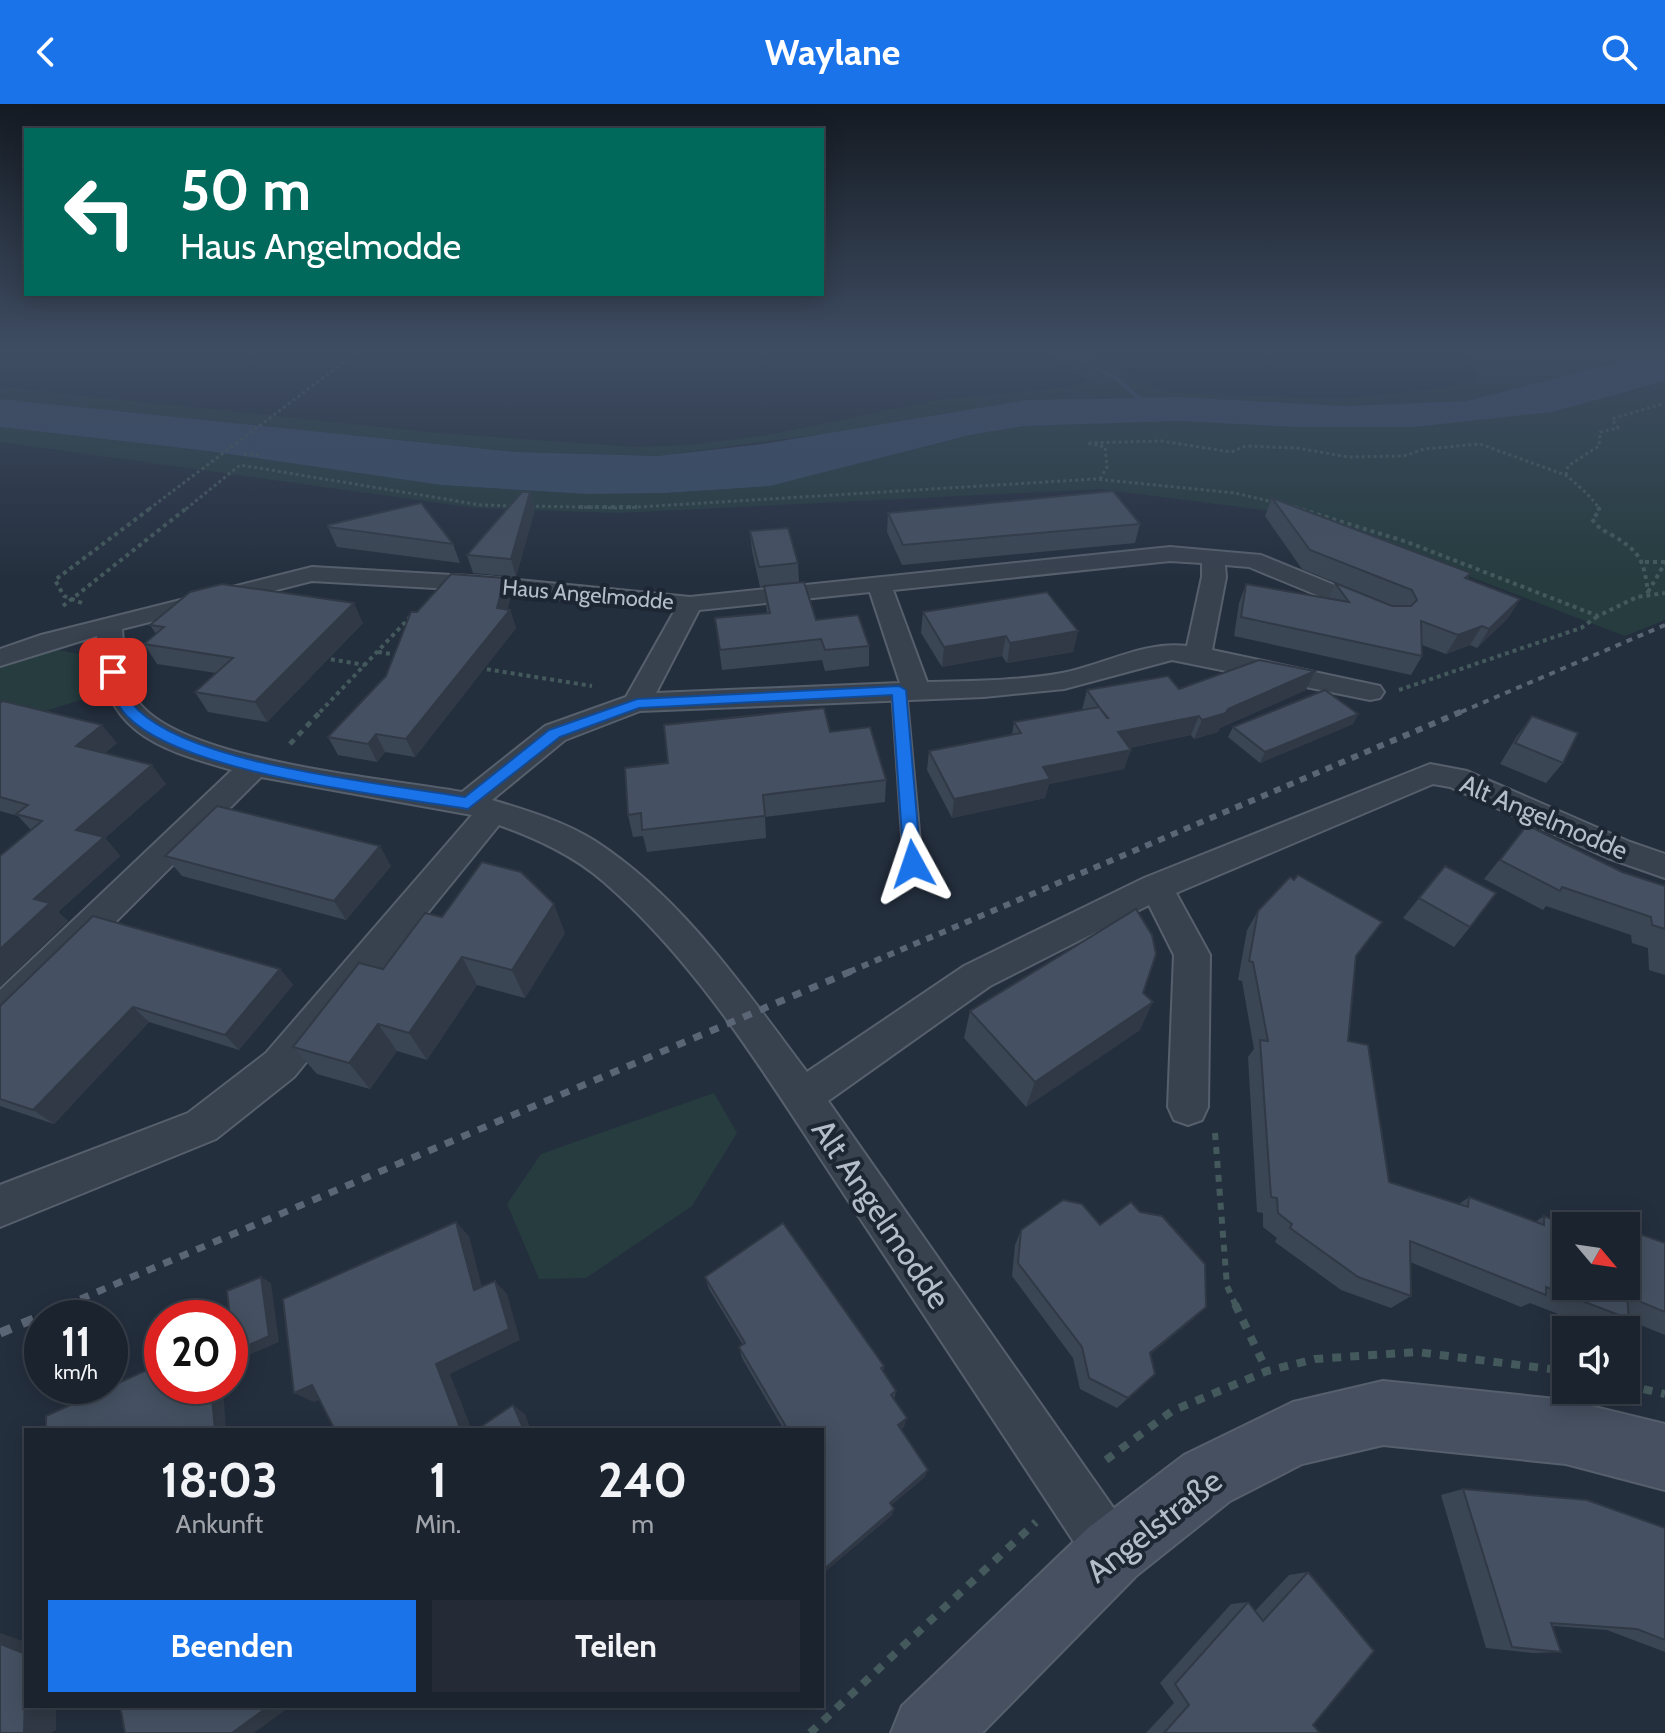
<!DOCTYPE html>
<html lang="de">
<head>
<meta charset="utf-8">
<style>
  body { margin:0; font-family:Cabin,sans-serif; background:#242b36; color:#f1f3f6; height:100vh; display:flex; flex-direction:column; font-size:30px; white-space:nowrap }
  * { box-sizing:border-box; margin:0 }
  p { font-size:26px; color:#a0a4aa }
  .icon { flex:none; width:44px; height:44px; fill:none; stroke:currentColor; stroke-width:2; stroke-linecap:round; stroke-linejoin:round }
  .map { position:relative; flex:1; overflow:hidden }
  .panel { position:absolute; left:24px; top:1324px; width:800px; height:280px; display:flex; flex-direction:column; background:#1b232e; border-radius:0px; box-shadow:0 4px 20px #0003,0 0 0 2px #39404a }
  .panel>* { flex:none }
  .banner { position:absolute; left:24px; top:24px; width:800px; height:168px; border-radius:0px; box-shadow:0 4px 20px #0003,0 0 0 2px #39404a; background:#00695c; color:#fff; overflow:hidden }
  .needle { width:52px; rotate:119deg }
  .fabs { position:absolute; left:1552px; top:1108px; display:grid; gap:16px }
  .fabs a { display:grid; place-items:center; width:88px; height:88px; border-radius:0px; background:#1b232e; box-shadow:0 4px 20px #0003,0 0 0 2px #39404a; font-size:40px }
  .speed { position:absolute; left:24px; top:1196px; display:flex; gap:16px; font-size:40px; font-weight:700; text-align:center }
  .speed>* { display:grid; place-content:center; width:104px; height:104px; border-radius:50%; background:#1b232e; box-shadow:0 4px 20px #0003,0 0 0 2px #39404a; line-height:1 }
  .speed small { font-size:20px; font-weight:400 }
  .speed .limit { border:12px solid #d22; background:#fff; color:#111 }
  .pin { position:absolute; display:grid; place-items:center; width:68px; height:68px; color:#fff; margin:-34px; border-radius:16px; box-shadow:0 4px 12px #0006 }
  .me { position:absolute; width:88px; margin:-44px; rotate:355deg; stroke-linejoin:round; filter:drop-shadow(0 0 6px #0008) }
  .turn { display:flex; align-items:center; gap:28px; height:168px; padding:0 24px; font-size:36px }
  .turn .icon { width:104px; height:104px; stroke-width:2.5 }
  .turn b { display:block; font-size:56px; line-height:68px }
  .eta { display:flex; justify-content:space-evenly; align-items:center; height:136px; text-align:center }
  .eta b { font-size:48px; font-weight:700; line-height:56px }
  .button { display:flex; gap:16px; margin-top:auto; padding:16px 24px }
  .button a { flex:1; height:92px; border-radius:0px; background:#1a73e8; color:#fff; font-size:32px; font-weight:700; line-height:92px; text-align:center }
  .button a+a { background:#242b36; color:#f1f3f6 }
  header { display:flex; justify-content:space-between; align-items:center; height:104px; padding:0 24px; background:#1a73e8; color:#fff; font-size:36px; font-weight:700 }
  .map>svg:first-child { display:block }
  .green { fill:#263c3f }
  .water { fill:#394c67 }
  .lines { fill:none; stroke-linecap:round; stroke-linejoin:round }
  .stream { fill:#394c67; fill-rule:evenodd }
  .lane-casing { stroke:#565f6c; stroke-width:4 }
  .street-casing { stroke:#565f6c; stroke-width:4 }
  .secondary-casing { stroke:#565f6c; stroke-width:4 }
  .path-far4 { stroke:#44595c; stroke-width:3; stroke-dasharray:3 3; stroke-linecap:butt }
  .path-far3 { stroke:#44595c; stroke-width:4; stroke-dasharray:4 4; stroke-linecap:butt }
  .path-far2 { stroke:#44595c; stroke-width:5; stroke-dasharray:6 6; stroke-linecap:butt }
  .path-far1 { stroke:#44595c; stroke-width:6; stroke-dasharray:7 7; stroke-linecap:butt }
  .path { stroke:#44595c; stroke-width:8; stroke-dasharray:9 9; stroke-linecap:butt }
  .lane { fill:#38414e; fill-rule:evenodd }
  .street { fill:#38414e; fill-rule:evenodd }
  .secondary { fill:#465061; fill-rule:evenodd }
  .rail-far3 { stroke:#5a6575; stroke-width:4; stroke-dasharray:6 6; stroke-linecap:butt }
  .rail-far2 { stroke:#5a6575; stroke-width:6; stroke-dasharray:7 7; stroke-linecap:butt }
  .rail-far1 { stroke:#5a6575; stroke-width:7; stroke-dasharray:9 9; stroke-linecap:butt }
  .rail { stroke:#5a6575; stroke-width:9; stroke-dasharray:12 12; stroke-linecap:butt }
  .wall { fill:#3b4654 }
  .shaded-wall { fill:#303945 }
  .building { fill:#455162; stroke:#303945; stroke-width:2 }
  .route { fill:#1a73e8; stroke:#114b97; stroke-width:2 }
  .labels { text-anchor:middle; stroke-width:8; stroke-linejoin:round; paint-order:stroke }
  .far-street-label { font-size:22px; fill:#b4bcc9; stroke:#1d2633 }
  .street-label { font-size:26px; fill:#b4bcc9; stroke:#1d2633 }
  .near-street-label { font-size:32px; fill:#b4bcc9; stroke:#1d2633 }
</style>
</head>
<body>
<header><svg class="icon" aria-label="back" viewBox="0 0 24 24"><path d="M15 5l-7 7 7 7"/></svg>Waylane<svg class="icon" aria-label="search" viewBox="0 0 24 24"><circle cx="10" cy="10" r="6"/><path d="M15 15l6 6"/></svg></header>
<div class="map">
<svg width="1665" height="1629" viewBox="0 0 1665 1629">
  <rect width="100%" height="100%" fill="#242f3e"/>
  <g class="green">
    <polygon points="1041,246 1097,246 1134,273 1165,288 1336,295 1428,286 1479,276 1463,246 1665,246 1665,249 1634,254 1467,297 1344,302 1099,293 657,352 516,348 0,295 0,283 438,329 635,343 690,341 768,331 943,295 1071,283 1091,277"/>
    <polygon points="1665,277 1665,516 1625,532 1444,463 1271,407 1100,385 617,409 476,404 0,338 0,323 208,347 441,381 587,390 665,389 770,382 970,331 1025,322 1179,317 1294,323 1628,289"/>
    <polygon points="58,546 79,550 92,568 96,585 81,596 0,621 0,562"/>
    <polygon points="714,989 737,1029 692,1102 586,1174 539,1175 507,1100 541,1050"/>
  </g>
  <polygon class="water" points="1665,249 1665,277 1552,308 1414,323 1294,323 1179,317 1024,322 970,331 770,382 665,389 587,390 441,381 208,347 0,323 0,295 516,348 657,352 763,340 1027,296 1176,293 1344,302 1467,297 1634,254"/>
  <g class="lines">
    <polygon class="stream" points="1060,246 1067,246 1118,273 1151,302 1146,303 1114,275"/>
    <g class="lane-casing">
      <polygon id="lane" points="899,582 906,586 922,760 913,766 904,760 892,586"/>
    </g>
    <g class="street-casing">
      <path id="street" d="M 1170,443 L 1261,451 L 1381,500 L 1384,505 L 1381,510 L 1363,510 L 1249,463 L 1225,461 L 1226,473 L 1212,546 L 1380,582 L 1384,588 L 1380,594 L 1370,596 L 1172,556 L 1064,585 L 984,593 L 640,607 L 565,636 L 492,696 C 526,706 565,718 595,737 C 683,794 745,886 807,968 L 964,862 L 1144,774 L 1430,660 L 1467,667 L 1630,738 L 1665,750 L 1665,774 L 1608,754 L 1450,683 L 1433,680 L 1176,789 L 1210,851 L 1208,1003 L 1202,1016 L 1188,1021 L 1174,1016 L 1168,1003 L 1174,851 L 1149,801 L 990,882 L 828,997 L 1131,1429 L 1139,1448 L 1131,1467 L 1112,1475 L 1093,1467 C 1009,1339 924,1211 840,1084 C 770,978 701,862 604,778 C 573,751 537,735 499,721 L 294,973 L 216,1035 L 0,1123 L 0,1081 L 188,1009 L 266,949 L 472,711 L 261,673 L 13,920 L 0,925 L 0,886 L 232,666 C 151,643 101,626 97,532 L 0,562 L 0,545 L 41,531 L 312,463 L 487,473 L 690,493 ZM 1170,457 L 1202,459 L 1202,473 L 1187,542 C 1143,537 1104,561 1062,569 C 1018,577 971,577 927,578 L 893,486 ZM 312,477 L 487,487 L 675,506 L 626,593 L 545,622 L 462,688 C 390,675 178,657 137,596 C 124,576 124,549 122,525 ZM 870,488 L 900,579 L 656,589 L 699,506 Z"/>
    </g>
    <g class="secondary-casing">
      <polygon id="secondary" points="1383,1277 1566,1296 1665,1320 1665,1386 1566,1360 1383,1341 1302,1360 1230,1397 1136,1472 982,1629 891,1629 902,1602 1088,1424 1184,1351 1293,1298"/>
    </g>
    <g class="path-far4">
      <polyline points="244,350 262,351"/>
      <polyline points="1566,371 1568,362 1599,342 1600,328 1618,324 1612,315 1665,299"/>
      <path d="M 1100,375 L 1107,363 L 1105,343 L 1087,339 L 1161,337 L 1231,348 L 1246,342 L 1297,344 L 1348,353 L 1404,352 L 1424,345 L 1480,340 L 1565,371 C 1573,376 1596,397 1599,405"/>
      <polyline points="530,402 622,404 1095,375 1235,389 1277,399"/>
      <polyline points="1291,402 1301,405"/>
      <polyline points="149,405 360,246"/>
      <polyline points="186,405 240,361 481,401 516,402"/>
    </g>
    <g class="path-far3">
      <polyline points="579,403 637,403"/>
      <polyline points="1294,403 1407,438 1598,512 1637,493 1665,489"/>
      <path d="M 1598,403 L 1600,407 L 1592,415 C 1597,423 1604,427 1612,431 C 1641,448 1644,457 1648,489"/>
      <polyline points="1645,458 1665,458"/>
      <polyline points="1648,488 1665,459"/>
      <polyline points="82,499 64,492 55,476 152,403"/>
      <polyline points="63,502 188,403"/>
      <polyline points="378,548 398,551"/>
      <polyline points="323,554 365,561"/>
      <polyline points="479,564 592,582"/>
      <polyline points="1399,586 1581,524 1598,512"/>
      <polyline points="320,608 413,510"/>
    </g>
    <polyline class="path-far2" points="290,640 322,606"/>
    <polyline class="path-far1" points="1215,1029 1227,1182 1236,1202"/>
    <g class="path">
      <polyline points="1235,1200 1267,1267"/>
      <polyline points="1626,1281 1665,1290"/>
      <polyline points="1106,1356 1172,1307 1267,1267 1315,1255 1417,1248 1566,1267"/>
      <polyline points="810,1629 1036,1418"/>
    </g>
    <use href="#lane" class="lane"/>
    <use href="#street" class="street"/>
    <use href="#secondary" class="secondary"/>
    <polyline class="rail-far3" points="1461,608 1665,521"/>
    <polyline class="rail-far2" points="849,868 1465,606"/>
    <polyline class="rail-far1" points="64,1202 854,866"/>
    <polyline class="rail" points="0,1229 69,1200"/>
  </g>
  <g class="wall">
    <polygon points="530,388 535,405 516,473 473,469 467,451"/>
    <polygon points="1272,394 1471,469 1467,475 1520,495 1508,514 1477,544 1470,541 1446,550 1422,541 1422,552 1411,571 1234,532 1239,499 1246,480 1328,495 1335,479 1394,502 1302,465 1265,412"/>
    <polygon points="888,409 1140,420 1135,439 902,461 887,428"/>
    <polygon points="328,423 453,440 460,459 337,443"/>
    <polygon points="750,427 798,459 799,478 816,516 869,542 869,562 825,567 822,556 722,566 715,514 767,509 764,482 760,483 752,447"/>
    <polygon points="505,474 511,492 507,506 510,506 516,524 415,653 385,648 377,658 338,651 328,633 386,572 417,508"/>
    <polygon points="923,508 1078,527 1073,548 1007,559 1002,552 942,563 921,529"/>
    <polygon points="363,519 267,618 208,608 195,588 216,569 157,560 144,540 156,530 150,521"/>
    <polygon points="1179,585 1306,586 1220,624 1218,628 1194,635 1191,631 1129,644 1124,665 1049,680 1045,694 952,714 927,666 929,647 1012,631 1014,618 1082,606 1087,586"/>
    <polygon points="0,599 117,639 105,649 166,680 105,734 120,752 58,808 68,817 0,882 31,726 18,712 0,707"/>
    <polygon points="1358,610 1353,620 1260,659 1228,633 1233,623"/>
    <polygon points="1532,612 1563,659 1546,679 1500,660 1517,632"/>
    <polygon points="830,628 886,676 885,698 765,713 766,734 647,748 643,732 633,733 628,711 668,659"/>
    <polygon points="1527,721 1622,768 1665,782 1665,871 1649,866 1648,844 1632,839 1631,831 1546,802 1543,806 1484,775"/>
    <polygon points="165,752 391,762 346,816 182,772"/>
    <polygon points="1445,762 1470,823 1454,843 1403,814"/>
    <polygon points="1258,807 1356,852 1348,937 1389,1078 1459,1100 1469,1093 1535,1118 1544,1112 1566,1182 1665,1139 1665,1231 1628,1216 1604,1226 1599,1226 1530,1199 1521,1203 1410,1158 1411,1192 1391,1204 1341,1186 1275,1138 1277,1134 1263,1123 1263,1109 1257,1108 1248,953 1254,945 1242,877 1238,876 1247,826"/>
    <polygon points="442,813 565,829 525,894 477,881 427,956 397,947 370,985 317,970 293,943"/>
    <polygon points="280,865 293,881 239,946 149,918 54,1020 0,1002 0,902"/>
    <polygon points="1143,889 1140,926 1026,1003 964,934 970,907"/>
    <polygon points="1100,1121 1193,1215 1150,1250 1155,1270 1117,1304 1080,1285 1073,1254 1012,1172 1015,1141 1021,1126"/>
    <polygon points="705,1173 884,1262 883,1268 896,1287 894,1295 904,1323 901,1325 925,1373 891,1401 892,1411 822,1470 822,1326 784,1326 742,1254 739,1243 743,1241 709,1185"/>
    <polygon points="1463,1385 1665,1424 1665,1548 1607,1526 1553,1522 1561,1548 1533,1549 1486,1544 1441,1391"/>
    <polygon points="1308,1468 1313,1621 1320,1629 1146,1629 1174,1599 1160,1579 1231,1500 1248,1498 1255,1507 1289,1471"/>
  </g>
  <g class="shaded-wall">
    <polygon points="530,388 535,405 516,473 511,455"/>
    <polygon points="505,474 511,492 506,511 510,506 516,524 415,653 406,635 497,504"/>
    <polygon points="1520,495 1508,514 1477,544 1489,525"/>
    <polygon points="354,499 363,519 267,618 255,598"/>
    <polygon points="1482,522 1470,541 1446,550 1458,531"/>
    <polygon points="1078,527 1073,548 1007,559 1010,539"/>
    <polygon points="1006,532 1002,552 942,563 944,543"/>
    <polygon points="1315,567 1306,586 1220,624 1218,628 1194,635 1202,616"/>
    <polygon points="1358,610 1353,620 1260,659 1265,648"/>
    <polygon points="1199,612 1191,631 1112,647 1118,628"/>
    <polygon points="102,621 117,639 91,661 76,642"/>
    <polygon points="376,630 385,648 377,658 368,640"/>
    <polygon points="1131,646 1124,665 1049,680 1045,694 952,714 954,695 1043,663"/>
    <polygon points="152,661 166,680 105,734 120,752 58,808 68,817 0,882 0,845 34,795 76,726"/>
    <polygon points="380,742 391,762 346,816 334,797"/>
    <polygon points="554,800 565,829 525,894 512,866"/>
    <polygon points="462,853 477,881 427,956 409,929"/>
    <polygon points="280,865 293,881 239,946 225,931"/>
    <polygon points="1153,898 1140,926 1026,1003 1035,978"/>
    <polygon points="133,903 149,918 54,1020 33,1006"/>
    <polygon points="378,920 397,947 370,985 349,959"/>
    <polygon points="456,1118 469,1132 486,1199 474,1186"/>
    <polygon points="261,1173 271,1179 279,1238 244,1253 234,1248"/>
    <polygon points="495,1177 507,1190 520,1236 450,1270 472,1326 461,1326 436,1260"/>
    <polygon points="1206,1203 1193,1215 1139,1260 1150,1249"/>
    <polygon points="312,1281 331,1291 314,1298 294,1289"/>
    <polygon points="211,1282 223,1282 226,1326 215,1326"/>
    <polygon points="513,1301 525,1310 531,1326 524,1326"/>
    <polygon points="907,1314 904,1323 896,1329 898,1321"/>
    <polygon points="928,1366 925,1373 888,1404 890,1399"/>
    <polygon points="894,1405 892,1411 822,1470 822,1467"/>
    <polygon points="0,1529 26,1538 26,1550 0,1540"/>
    <polygon points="26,1561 26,1602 56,1602 56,1626 51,1629 24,1629"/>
    <polygon points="269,1602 291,1602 254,1629 232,1629"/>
  </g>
  <g class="building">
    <polygon points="1113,387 1140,420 903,441 888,409"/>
    <polygon points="522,388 530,388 511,455 467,451"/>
    <polygon points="1272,394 1471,469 1465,474 1520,495 1489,525 1482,522 1458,531 1421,517 1422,552 1241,513 1246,480 1349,498 1335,479 1392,502 1411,502 1417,496 1412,486 1310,446"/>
    <polygon points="421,399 453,440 328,423 328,421"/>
    <polygon points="788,424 798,459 759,463 750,427"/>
    <polygon points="451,470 505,474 497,504 510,506 406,635 376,630 368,640 328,633 386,572 411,508 417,508"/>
    <polygon points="804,478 816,516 858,511 869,542 825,546 821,535 720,546 715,514 770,509 764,482"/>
    <polygon points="222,480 354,499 255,598 195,588 233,554 144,540 164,523 150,521 190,488"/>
    <polygon points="1047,488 1078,527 1010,539 1006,532 944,543 923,508"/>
    <polygon points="1259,556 1315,567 1228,605 1226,609 1202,616 1199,612 1118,628 1131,646 1043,663 1050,675 954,695 929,647 1021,629 1014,618 1099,603 1108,614 1107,614 1087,586 1168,572 1179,585"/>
    <polygon points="1325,586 1358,610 1265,648 1233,623"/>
    <polygon points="3,597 102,621 76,642 152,661 76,726 104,733 34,795 50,799 0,845 0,752 42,717 16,710 28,701 0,693 0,599"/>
    <polygon points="824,604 830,628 870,623 886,676 763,691 765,712 642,726 641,709 628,711 625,664 668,659 664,621"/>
    <polygon points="1532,612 1578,629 1563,659 1515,639"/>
    <polygon points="217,702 380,742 334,797 165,752"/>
    <polygon points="1527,721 1622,768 1665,782 1665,825 1652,821 1651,813 1562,783 1560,787 1500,756"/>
    <polygon points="482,758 521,768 554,800 512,866 462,853 409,929 378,920 349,959 293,943 359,859 383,865 425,809 442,813"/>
    <polygon points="1445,762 1496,789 1470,823 1419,794"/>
    <polygon points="1298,771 1382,818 1356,852 1348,937 1368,941 1389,1078 1468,1103 1469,1093 1544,1121 1544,1112 1570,1122 1566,1122 1566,1182 1626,1182 1626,1125 1665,1139 1665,1208 1627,1192 1629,1215 1546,1183 1546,1191 1410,1137 1411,1192 1358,1173 1290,1124 1292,1120 1278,1109 1277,1094 1271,1093 1260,936 1268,937 1253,858 1249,857 1258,807 1290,773 1294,776"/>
    <polygon points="1136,805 1152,831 1156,850 1143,889 1153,898 1035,978 970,907"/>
    <polygon points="93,812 280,865 225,931 133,903 33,1006 0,995 0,902"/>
    <polygon points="1063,1096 1082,1100 1100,1121 1131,1098 1140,1108 1162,1112 1205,1160 1206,1203 1150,1249 1155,1270 1128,1294 1089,1274 1082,1243 1018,1159 1021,1126"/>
    <polygon points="456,1118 474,1186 495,1177 509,1225 436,1260 461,1326 335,1326 312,1281 294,1289 283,1195"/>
    <polygon points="783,1119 884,1262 881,1264 896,1287 891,1291 907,1314 898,1321 928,1366 890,1399 894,1405 822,1467 822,1326 788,1326 739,1243 745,1239 705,1173"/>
    <polygon points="261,1173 269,1232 234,1248 227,1187"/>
    <polygon points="162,1259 162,1282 211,1282 215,1326 46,1326 46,1312"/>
    <polygon points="513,1301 524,1326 476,1326"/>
    <polygon points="1463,1385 1587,1396 1665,1424 1665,1536 1637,1525 1551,1519 1561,1548 1512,1543"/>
    <polygon points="1308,1468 1374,1547 1313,1621 1320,1629 1164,1629 1189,1601 1175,1580 1248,1498 1263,1517"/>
    <polygon points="0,1540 26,1550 24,1629 0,1629"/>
    <polygon points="120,1602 269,1602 232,1629 125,1629"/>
  </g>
  <linearGradient id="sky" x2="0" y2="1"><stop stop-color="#141a22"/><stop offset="0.52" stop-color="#3f4d63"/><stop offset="1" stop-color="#3f4d63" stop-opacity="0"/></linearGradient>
  <rect width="1665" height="474" fill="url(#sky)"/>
  <path class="route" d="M 113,564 L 120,568 C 124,581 128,596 138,606 C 197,662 382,679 465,693 L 549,626 L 637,595 L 899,582 L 906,586 L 921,760 L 913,767 L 904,760 L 892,591 L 639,604 L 560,633 L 468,705 C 385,691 183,670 127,612 C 115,600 110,583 106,568 Z"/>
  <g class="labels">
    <g class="far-street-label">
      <text transform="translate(588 490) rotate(5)" y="8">Haus Angelmodde</text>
    </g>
    <g class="street-label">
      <text transform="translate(1544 713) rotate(23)" y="9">Alt Angelmodde</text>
    </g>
    <g class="near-street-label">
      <text transform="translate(881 1110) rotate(56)" y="11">Alt Angelmodde</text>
      <text transform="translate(1154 1422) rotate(-38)" y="11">Angelstraße</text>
    </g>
  </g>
</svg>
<div class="fabs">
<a><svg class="needle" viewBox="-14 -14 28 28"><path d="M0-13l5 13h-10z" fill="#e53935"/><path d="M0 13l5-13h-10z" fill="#a0a4aa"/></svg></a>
<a><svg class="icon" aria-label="sound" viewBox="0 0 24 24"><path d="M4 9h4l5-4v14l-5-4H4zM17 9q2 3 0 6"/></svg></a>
</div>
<div class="speed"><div>11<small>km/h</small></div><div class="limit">20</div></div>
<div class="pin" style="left:113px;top:568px;background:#d93025"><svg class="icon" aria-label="arrive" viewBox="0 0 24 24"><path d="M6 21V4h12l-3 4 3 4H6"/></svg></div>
<svg class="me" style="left:913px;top:760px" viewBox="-20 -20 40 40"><path d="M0-17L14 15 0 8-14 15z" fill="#1a73e8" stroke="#fff" stroke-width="4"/></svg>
<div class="banner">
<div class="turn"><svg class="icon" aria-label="left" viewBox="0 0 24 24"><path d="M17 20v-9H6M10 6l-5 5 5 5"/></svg><div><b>50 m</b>Haus Angelmodde</div></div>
</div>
<section class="panel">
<div class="eta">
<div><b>18:03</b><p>Ankunft</p></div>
<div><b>1</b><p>Min.</p></div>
<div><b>240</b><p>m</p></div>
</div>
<div class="button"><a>Beenden</a><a>Teilen</a></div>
</section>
</div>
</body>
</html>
